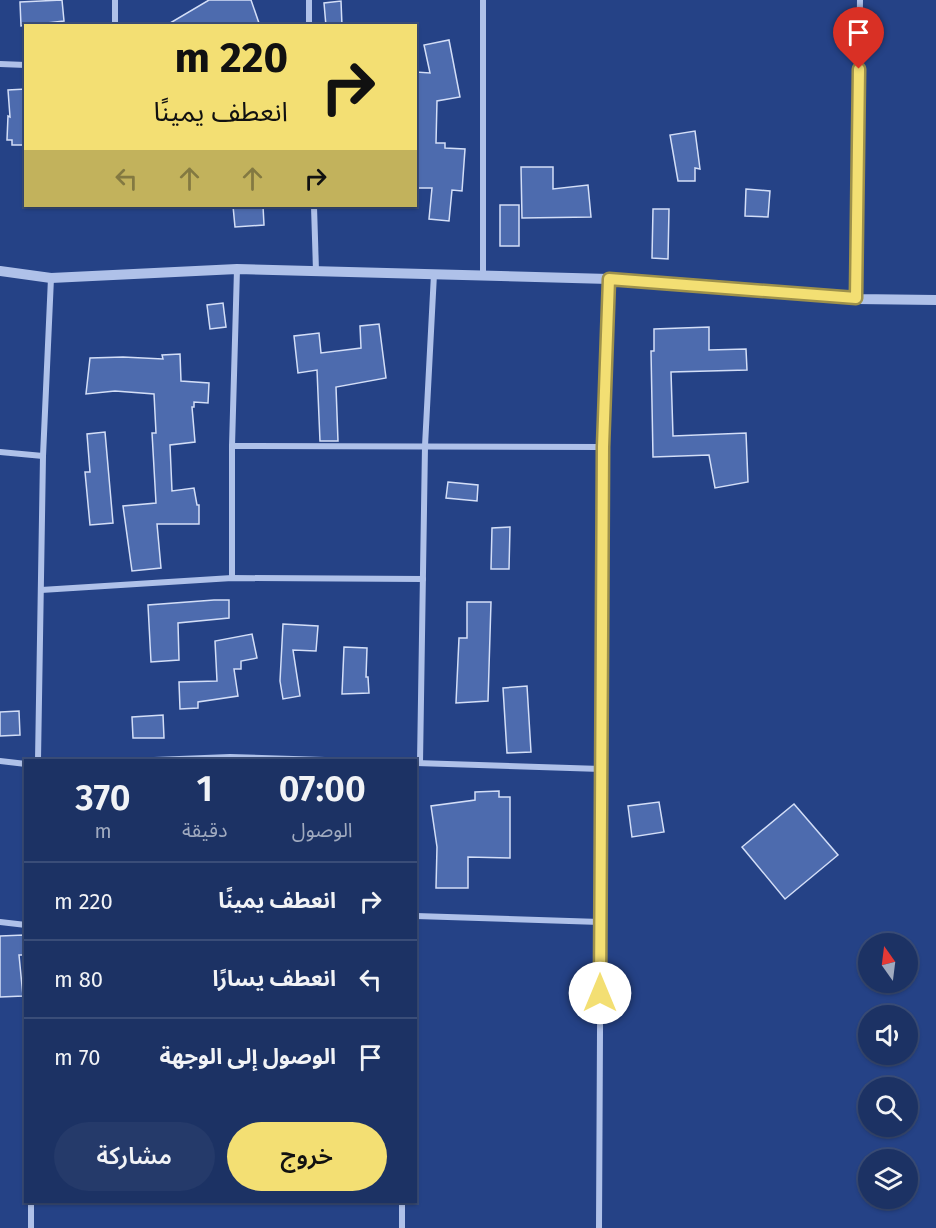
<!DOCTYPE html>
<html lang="ar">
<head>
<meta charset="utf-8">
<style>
  body { margin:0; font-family:"Fira Sans","Noto Sans Arabic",sans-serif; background:#253a6a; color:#f1f3f6; direction:rtl; height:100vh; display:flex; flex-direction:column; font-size:22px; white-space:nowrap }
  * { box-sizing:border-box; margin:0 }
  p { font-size:20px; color:#a0aabf }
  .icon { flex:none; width:33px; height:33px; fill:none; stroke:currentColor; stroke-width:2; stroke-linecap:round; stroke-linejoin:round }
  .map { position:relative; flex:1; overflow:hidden; direction:ltr }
  .drawer { position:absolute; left:24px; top:759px; width:393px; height:444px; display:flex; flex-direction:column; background:#1c3264; border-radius:0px; box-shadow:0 2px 4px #0004,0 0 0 2px #3a4d78; direction:rtl }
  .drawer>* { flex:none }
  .guide { position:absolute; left:24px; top:24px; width:393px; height:183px; border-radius:0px; box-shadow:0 2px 4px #0004,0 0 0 2px #3a4d78; direction:rtl; background:#f3df73; color:#111; overflow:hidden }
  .needle { width:39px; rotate:346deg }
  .buttons { position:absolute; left:858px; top:933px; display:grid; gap:12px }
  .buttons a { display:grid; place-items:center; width:60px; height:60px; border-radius:50%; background:#1c3264; box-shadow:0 2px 4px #0004,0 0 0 2px #3a4d78; font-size:30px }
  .pin { position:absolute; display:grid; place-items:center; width:51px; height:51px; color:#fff; margin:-62px -26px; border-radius:50% 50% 50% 0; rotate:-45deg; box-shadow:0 0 6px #0007 }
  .pin .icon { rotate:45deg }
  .me { position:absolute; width:66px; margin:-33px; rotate:0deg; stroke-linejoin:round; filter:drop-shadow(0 0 4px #0008) }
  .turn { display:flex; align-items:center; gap:21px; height:126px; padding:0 30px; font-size:27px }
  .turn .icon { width:78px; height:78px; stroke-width:2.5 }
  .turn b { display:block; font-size:42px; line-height:51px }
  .lanes { display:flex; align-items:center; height:57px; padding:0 30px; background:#0003; justify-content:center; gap:30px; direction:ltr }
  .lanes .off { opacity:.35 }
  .eta { display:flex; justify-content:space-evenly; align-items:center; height:102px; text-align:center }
  .eta b { font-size:36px; font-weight:600; line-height:42px }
  .primary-button { display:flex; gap:12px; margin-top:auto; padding:12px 30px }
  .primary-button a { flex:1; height:69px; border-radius:36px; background:#f3df73; color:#111; font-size:24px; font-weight:600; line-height:69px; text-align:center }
  .primary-button a+a { background:#253a6a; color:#f1f3f6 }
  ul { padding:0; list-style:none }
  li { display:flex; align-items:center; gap:18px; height:78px; padding:0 30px; border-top:2px solid #3a4d78 }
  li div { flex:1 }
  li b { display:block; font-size:22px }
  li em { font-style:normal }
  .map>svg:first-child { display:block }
  .building { fill:#4d6bae; stroke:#d3def7; stroke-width:1.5 }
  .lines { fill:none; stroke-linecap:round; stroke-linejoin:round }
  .minor { stroke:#afc1e9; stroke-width:6 }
  .tertiary { stroke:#afc1e9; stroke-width:10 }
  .route-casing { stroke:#9e914b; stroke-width:15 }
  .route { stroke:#f3df73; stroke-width:10 }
</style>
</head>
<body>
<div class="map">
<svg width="936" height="1228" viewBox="0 0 936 1228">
  <rect width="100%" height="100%" fill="#254286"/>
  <g class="building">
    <polygon points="62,0 64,21 21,26 20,2"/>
    <polygon points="209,0 251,0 260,26 165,26"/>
    <polygon points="341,1 342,26 326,26 324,3"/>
    <polygon points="449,40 460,97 437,101 436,143 445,143 445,148 465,149 462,191 452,190 449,221 429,219 432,188 416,188 416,72 430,73 424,45"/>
    <polygon points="26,89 26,145 12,145 12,140 7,140 8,116 10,117 8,90"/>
    <polygon points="695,131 700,169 695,168 695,181 678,181 670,135"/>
    <polygon points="521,167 553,167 553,189 588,185 591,217 522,218"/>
    <polygon points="746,189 770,191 768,217 745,216"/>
    <rect x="500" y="205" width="19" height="41"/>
    <polygon points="233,206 263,206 264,225 235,227"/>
    <polygon points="653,209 669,209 668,259 652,258"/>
    <polygon points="223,303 226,327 210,329 207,305"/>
    <polygon points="379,324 386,378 336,387 338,441 320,441 317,370 298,373 294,336 319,333 321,353 361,348 360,326"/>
    <polygon points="709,327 709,350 746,349 747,370 671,372 673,436 746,433 748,482 715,488 709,455 653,457 651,351 654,351 654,329"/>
    <polygon points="180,354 181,381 209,383 208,403 194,402 194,407 192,407 195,442 170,445 172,491 194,488 197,505 199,505 199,524 157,524 161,568 132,571 123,506 156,503 152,433 156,433 154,394 115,391 86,394 90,358 123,357 163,359 162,355"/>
    <polygon points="105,432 113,523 90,525 85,472 90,472 87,434"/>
    <polygon points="448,482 478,485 477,501 446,498"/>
    <polygon points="510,527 509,569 491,569 492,528"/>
    <polygon points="214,600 229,600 229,618 178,623 179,660 151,662 148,605"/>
    <polygon points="467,602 491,602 488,701 456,703 459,638 467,638"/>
    <polygon points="283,624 318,626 316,651 293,650 300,696 283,699 280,681"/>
    <polygon points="252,634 257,658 241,661 241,669 234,669 238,696 198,702 198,708 180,709 179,682 217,681 215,641"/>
    <polygon points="344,647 367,648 366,677 368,677 369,693 342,694"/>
    <polygon points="527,686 531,752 507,753 503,688"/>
    <polygon points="19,711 20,735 0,736 0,712"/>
    <polygon points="163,715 164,738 133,738 132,717"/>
    <polygon points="499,791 499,797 510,797 510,858 468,857 468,888 436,888 437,847 431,806 475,800 475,792"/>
    <polygon points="659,802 664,832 632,837 628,806"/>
    <polygon points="794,804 838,855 785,899 742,847"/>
    <polygon points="24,935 24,955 19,955 23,996 0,997 0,936"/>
  </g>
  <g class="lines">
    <g class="minor">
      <polyline points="309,0 309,26"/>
      <polyline points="115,26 115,0"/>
      <polyline points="0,64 26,65"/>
      <polyline points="314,206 316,271"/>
      <polyline points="483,276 483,0"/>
      <polyline points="856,299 860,0"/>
      <polyline points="232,446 603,447"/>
      <polyline points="0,452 43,456"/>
      <polyline points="232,578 232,446 237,269"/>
      <polyline points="41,590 232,578 423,579"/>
      <polyline points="38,760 43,456 51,278"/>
      <polyline points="154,760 230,757 325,760"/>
      <polyline points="0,761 26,764"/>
      <polyline points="416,763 601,769"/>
      <polyline points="420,763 425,446 434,274"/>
      <polyline points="416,916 600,922"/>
      <polyline points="0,922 26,925"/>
      <polyline points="31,1228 31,1202"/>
      <polyline points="402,1228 402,1202"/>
      <polyline points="599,1228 603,447 609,279"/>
    </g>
    <polyline class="tertiary" points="0,271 51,278 237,269 609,279 856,299 936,300"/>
  </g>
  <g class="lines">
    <g class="route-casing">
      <polyline id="route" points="600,993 603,447 609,279 856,298 859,69"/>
    </g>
    <use href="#route" class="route"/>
  </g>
</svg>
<div class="buttons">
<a><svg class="needle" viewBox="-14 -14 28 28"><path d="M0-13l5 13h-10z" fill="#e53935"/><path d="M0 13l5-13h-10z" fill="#a0aabf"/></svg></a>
<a><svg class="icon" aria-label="sound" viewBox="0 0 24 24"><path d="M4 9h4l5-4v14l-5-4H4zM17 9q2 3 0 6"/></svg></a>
<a><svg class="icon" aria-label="search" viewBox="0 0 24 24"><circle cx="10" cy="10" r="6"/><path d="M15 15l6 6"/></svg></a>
<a><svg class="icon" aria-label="layers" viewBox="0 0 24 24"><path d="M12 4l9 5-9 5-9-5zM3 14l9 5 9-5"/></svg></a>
</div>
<div class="pin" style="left:859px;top:69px;background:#d93025"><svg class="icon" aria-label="arrive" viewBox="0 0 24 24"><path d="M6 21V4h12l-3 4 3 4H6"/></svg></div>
<svg class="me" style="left:600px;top:993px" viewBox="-20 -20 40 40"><circle r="19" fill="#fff"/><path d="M0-13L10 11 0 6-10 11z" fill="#f3df73"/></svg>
<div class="guide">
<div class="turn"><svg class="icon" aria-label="right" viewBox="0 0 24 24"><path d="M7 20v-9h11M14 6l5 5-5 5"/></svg><div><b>220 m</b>انعطف يمينًا</div></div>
<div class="lanes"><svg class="icon off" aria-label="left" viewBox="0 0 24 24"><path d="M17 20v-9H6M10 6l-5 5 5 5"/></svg><svg class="icon off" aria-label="ahead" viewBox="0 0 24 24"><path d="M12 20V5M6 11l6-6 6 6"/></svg><svg class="icon off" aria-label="ahead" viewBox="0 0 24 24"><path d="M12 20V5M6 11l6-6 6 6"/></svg><svg class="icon" aria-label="right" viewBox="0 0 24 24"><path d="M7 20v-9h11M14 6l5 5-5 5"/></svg></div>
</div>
<section class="drawer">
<div class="eta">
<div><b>07:00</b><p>الوصول</p></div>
<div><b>1</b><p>دقيقة</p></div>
<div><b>370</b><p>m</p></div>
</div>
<ul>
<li><svg class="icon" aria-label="right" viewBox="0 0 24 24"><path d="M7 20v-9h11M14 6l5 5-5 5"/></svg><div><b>انعطف يمينًا</b></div><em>220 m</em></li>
<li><svg class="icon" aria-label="left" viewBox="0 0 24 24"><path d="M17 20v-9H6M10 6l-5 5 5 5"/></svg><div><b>انعطف يسارًا</b></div><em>80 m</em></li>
<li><svg class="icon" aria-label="arrive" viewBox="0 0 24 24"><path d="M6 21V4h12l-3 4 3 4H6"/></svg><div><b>الوصول إلى الوجهة</b></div><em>70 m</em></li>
</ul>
<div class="primary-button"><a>خروج</a><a>مشاركة</a></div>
</section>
</div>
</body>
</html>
